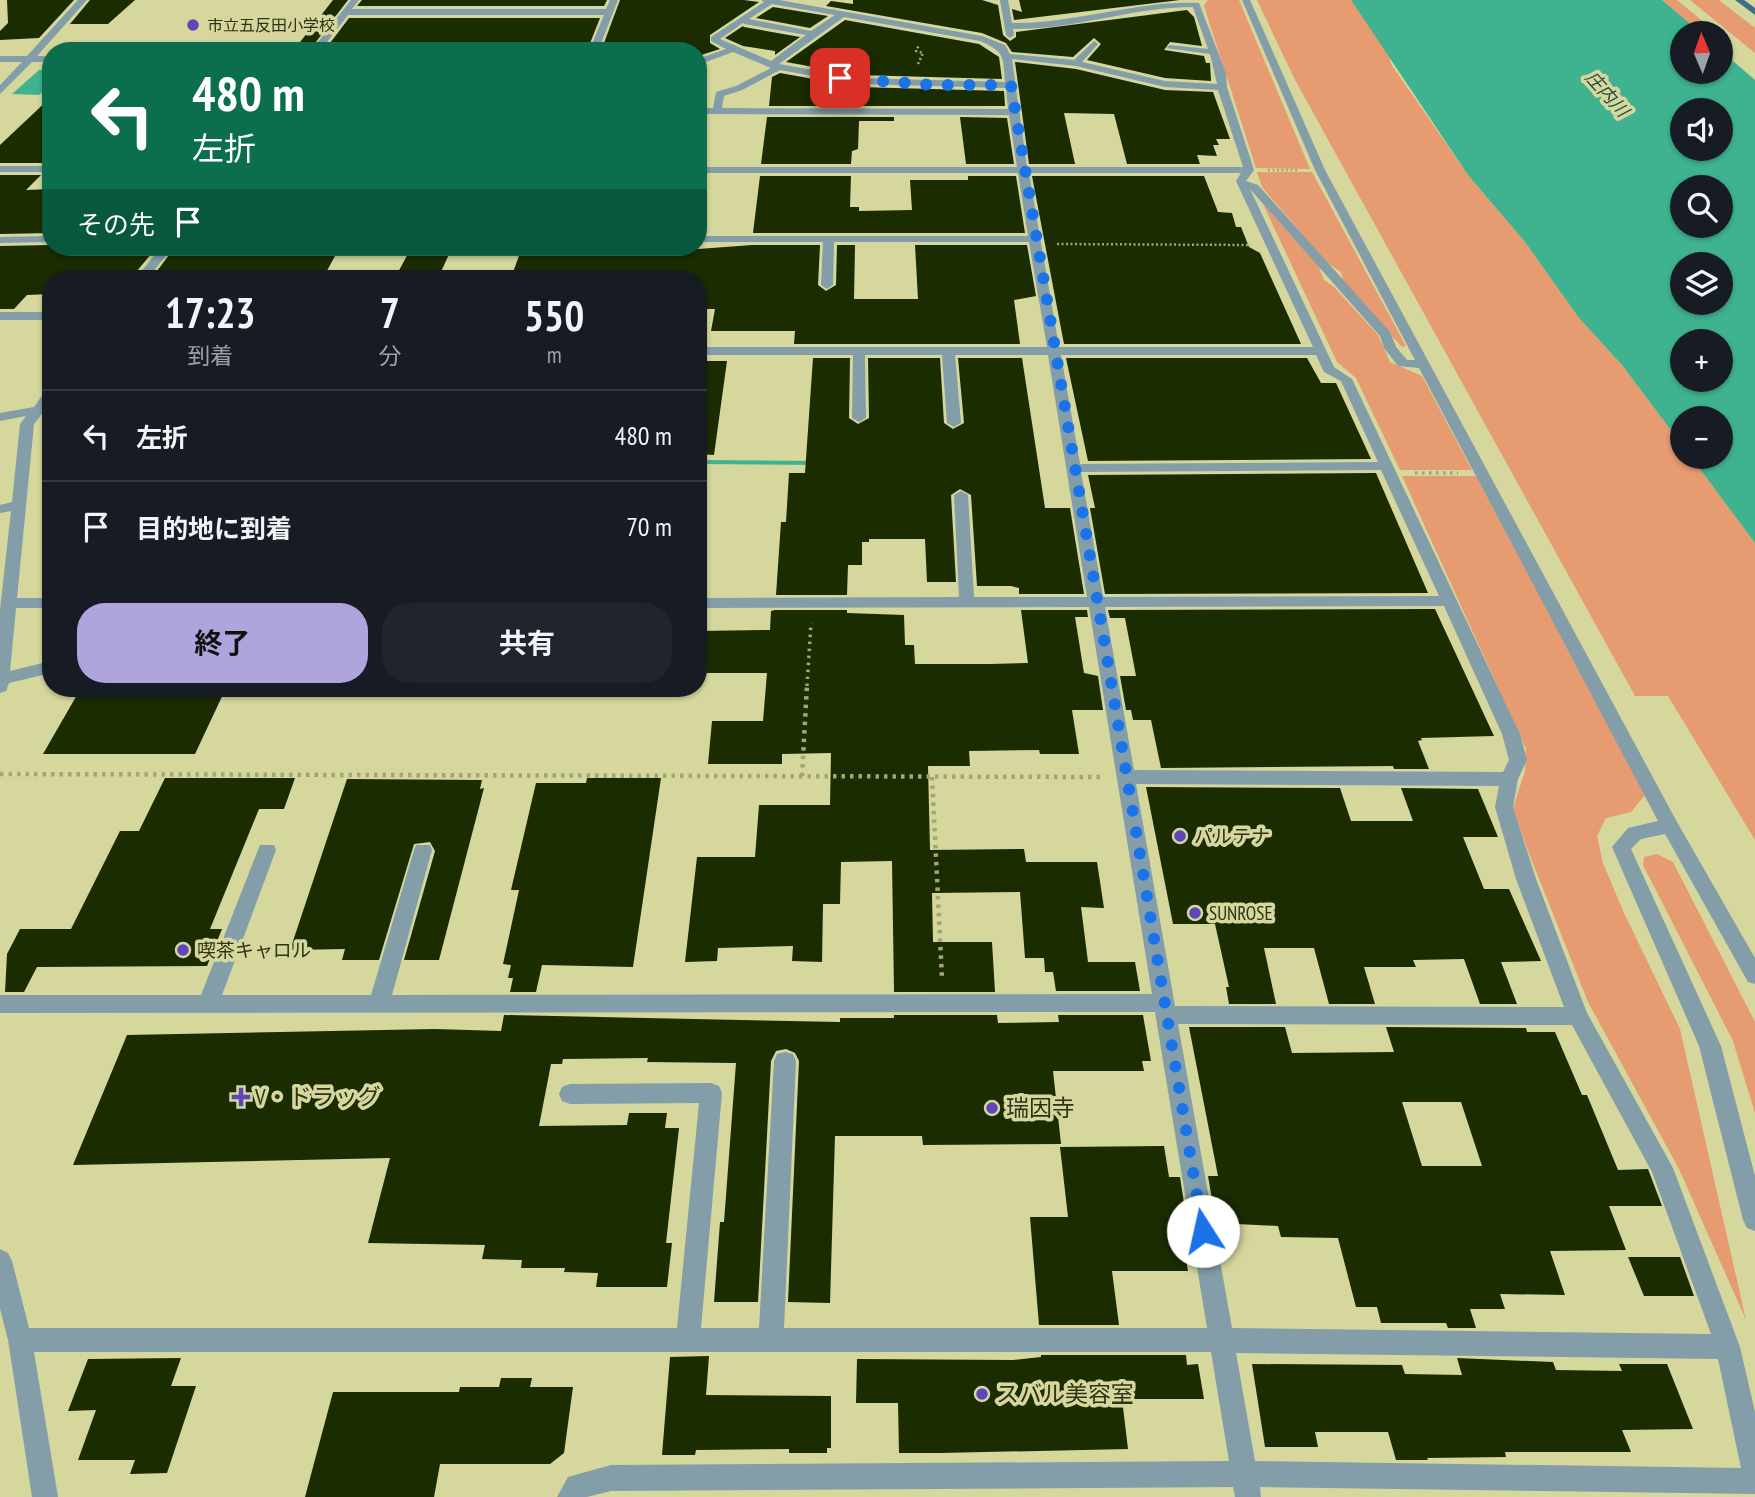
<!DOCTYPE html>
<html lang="ja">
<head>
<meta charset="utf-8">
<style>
  body { margin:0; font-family:"PT Sans Narrow","Noto Sans JP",sans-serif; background:#20242c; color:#f1f3f6; height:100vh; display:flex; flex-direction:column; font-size:26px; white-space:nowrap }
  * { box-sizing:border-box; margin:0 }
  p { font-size:23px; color:#9ea1a6 }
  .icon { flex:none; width:38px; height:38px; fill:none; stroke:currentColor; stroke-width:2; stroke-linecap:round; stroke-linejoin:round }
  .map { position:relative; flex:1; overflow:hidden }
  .side { position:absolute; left:42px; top:270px; width:665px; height:427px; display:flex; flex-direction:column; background:#171b24; border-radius:28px; box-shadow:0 2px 5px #0004 }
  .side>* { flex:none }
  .banner { position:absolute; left:42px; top:42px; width:665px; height:214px; border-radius:28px; box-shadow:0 2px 5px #0004; background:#0b6e4f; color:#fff; overflow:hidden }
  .needle { width:46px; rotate:358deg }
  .fabs { position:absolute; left:1670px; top:21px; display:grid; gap:14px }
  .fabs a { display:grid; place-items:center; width:63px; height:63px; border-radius:50%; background:#171b24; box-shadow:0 2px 5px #0004; font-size:35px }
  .pin { position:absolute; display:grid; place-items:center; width:60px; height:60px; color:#fff; margin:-30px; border-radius:14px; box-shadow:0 4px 10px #0006 }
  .me { position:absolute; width:77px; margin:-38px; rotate:350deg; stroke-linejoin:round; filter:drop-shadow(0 0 5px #0008) }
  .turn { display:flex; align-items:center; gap:24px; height:147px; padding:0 35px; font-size:32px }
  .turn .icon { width:91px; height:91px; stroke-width:2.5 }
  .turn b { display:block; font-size:49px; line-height:60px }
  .then { display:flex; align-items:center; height:66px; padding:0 35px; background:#0003; gap:14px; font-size:26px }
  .eta { display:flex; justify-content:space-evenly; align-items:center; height:119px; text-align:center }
  .eta b { font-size:42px; font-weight:700; line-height:49px }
  .primary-button { display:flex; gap:14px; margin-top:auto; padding:14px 35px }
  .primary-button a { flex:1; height:80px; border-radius:28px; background:#b0a4dc; color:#111; font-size:28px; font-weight:700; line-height:80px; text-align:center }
  .primary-button a+a { background:#20242c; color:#f1f3f6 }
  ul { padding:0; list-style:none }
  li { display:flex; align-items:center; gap:21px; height:91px; padding:0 35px; border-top:2px solid #363941 }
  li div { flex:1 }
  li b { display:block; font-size:26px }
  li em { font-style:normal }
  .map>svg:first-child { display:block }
  .green { fill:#e79b71 }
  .water { fill:#3fb390; fill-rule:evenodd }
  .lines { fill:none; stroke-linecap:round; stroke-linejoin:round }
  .stream { fill:#3fb390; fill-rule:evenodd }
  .building { fill:#1b2c01; fill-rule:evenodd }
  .path-far2 { stroke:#a4a575; stroke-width:2.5; stroke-dasharray:2 2.5; stroke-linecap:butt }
  .path-far1 { stroke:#a4a575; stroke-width:3.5; stroke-dasharray:2.5 4.5; stroke-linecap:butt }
  .path { stroke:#a4a575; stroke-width:4.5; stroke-dasharray:3.5 5; stroke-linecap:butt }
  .minor { fill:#839da9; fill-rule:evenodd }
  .major { fill:#3d6f86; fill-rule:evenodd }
  .route { stroke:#1a73e8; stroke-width:12; stroke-dasharray:0 21.6 }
  .poi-dot { fill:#6143bc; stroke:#d5d79c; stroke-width:2.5 }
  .labels { text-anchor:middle; stroke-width:7; stroke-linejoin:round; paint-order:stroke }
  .far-poi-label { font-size:16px; fill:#31311a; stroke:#d5d79c; text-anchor:start }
  .far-water-label { font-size:18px; font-style:italic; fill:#1d4d3e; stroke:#d5d79c }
  .poi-label { font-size:19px; fill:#31311a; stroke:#d5d79c; text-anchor:start }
  .near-poi-label { font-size:23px; fill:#31311a; stroke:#d5d79c; text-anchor:start }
</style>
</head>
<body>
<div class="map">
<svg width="1755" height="1497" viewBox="0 0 1755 1497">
  <rect width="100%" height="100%" fill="#d5d79c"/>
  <g class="green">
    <polygon points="1208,0 1239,0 1310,169 1256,168 1204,6"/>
    <polygon points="1257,0 1353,0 1388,51 1391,64 1468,175 1525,242 1579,318 1622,365 1682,445 1682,457 1691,457 1755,543 1755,840 1668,696 1635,696 1294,78"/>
    <polygon points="1662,0 1677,0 1717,33 1701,33"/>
    <polygon points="1690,0 1719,0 1755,28 1755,53"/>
    <polygon points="1257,172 1312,172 1406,346 1402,347 1344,285 1341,272 1326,262 1262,187"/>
    <polygon points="1263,204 1318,265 1324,280 1334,287 1378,335 1390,362 1422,376 1472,470 1400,470 1356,378 1337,362"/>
    <polygon points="1402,476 1476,476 1645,795 1631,812 1606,818 1597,836 1603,863 1624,913 1680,1029 1746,1320 1679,1169 1588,1002 1528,851 1513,808 1525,771 1526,749"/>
    <polygon points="1657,854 1673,862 1755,1022 1755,1113 1733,1041 1643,865 1644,857"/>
  </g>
  <g class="water">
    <path d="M 1351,0 L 1662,0 L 1701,33 L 1682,33 L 1682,72 L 1720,72 L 1720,50 L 1755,80 L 1755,543 L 1691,457 L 1720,457 L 1720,418 L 1682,418 L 1682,445 L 1622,365 L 1579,318 L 1525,242 L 1468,175 ZM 1682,110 L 1720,110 L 1720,149 L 1682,149 ZM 1682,187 L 1720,187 L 1720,226 L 1682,226 ZM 1682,264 L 1720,264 L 1720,303 L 1682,303 ZM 1682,341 L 1720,341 L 1720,380 L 1682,380 Z"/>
    <polygon points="39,70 51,70 51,83 39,95 12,94"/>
  </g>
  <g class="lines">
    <g class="stream">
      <rect x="46" y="460" width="5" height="4"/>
      <polygon points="698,460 817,461 821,463 817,465 698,464"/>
    </g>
  </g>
  <g class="building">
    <polygon points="7,0 74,0 39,38 0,40 0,31 8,23"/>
    <polygon points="90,0 135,0 108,24 70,24"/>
    <polygon points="333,0 348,0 309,51 293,51"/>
    <polygon points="362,0 607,0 604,6 357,6"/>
    <polygon points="620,0 744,0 759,2 710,35 710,43 720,49 698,56 698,51 601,51"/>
    <polygon points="853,0 982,0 998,5 1003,35 1010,41 1016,37 1016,32 1187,10 1194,17 1202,46 1170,42 1164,50 1204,56 1206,63 1210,63 1211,81 1165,78 1087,60 1101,44 1094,38 1073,57 1012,52 1006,43 982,33 826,6 831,1 853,4"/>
    <polygon points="1019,0 1180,0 1014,20 1012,9 1022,12"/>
    <polygon points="773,7 828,16 810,28 756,18"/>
    <polygon points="349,18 600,18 587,51 433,51 435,46 378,46 375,51 324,51"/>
    <polygon points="845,20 979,44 999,57 1002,79 858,75 786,62"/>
    <polygon points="743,26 744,27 800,37 775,55 775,51 743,46 725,38"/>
    <polygon points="1015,62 1076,69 1165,90 1213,92 1230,139 1216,139 1219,145 1213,145 1217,156 1197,155 1200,164 1127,164 1114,114 1064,113 1075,164 1029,164"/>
    <polygon points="780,73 858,87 1004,91 1005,106 769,106 772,77"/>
    <polygon points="51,97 51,163 0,163 0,145"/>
    <polygon points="767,117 894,117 894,121 859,121 858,149 852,151 851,164 761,164"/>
    <polygon points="960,117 1007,118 1014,164 966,164"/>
    <polygon points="0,175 41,175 26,190 51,189 51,233 0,234"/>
    <polygon points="760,176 851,176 850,207 859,207 859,211 912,210 910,180 968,180 968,176 1016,176 1025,233 753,233"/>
    <polygon points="1032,176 1204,176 1218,212 1232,213 1236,227 1241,227 1249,247 1260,253 1301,344 1064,344"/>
    <polygon points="51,245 51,247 157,247 131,278 51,278 51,294 27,295 14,309 0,309 0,246"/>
    <polygon points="752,245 820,245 818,285 826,291 836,285 837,245 855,245 854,299 918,299 915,245 1027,245 1036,296 1014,300 1020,344 794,344 795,331 711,331 715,309 698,309 698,278 511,278 520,253 557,252 559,247 698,249"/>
    <polygon points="175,247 340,247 323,278 154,275"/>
    <polygon points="411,248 452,248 438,278 395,278"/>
    <polygon points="813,358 850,358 849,418 858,424 869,418 868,358 940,358 944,423 953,429 964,423 958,358 1022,358 1045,508 1070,508 1084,594 1019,594 1019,588 1011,586 977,586 971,495 960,489 951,495 956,582 927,582 925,539 869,539 869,542 862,542 862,565 848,565 847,595 776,595 781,522 786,522 789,473 805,473"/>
    <polygon points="1066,358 1307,358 1321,383 1336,383 1371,459 1088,461"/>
    <polygon points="698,361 727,361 714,455 698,454"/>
    <polygon points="1376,473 1428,593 1105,594 1090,508 1095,508 1088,475"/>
    <polygon points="1435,609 1494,736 1421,738 1422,740 1418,741 1429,769 1394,769 1393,766 1161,768 1151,720 1133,720 1131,710 1126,710 1120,676 1136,676 1125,618 1110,618 1108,610"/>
    <polygon points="847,610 847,613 904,615 905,645 914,645 915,664 991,664 1028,663 1021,610 1087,610 1088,617 1075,617 1084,673 1098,676 1103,710 1072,710 1079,754 1040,754 1039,750 969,751 970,766 928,766 930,850 1024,849 1026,862 1097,862 1104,908 1081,907 1088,962 1135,962 1140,991 1056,991 1053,972 1045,972 1044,958 1025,958 1020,892 932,893 933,942 992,942 995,992 894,992 892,861 841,862 840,904 823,904 822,962 792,961 793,946 718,948 717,961 685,962 697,857 755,857 759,805 830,805 831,753 782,754 782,764 708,764 712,721 763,721 767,673 706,673 707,668 698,668 698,631 770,630 771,611 775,610"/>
    <polygon points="81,688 226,688 195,754 43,754"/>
    <polygon points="165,778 295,778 284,809 259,809 210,929 222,929 207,966 37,967 24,992 5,992 7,954 20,929 71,929 120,831 139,831"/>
    <polygon points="587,778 661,778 633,967 542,965 536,992 510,992 513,978 508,978 511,965 503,964 519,890 511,890 536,783 586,783"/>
    <polygon points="347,779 482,780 480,789 484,788 439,960 404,960 435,851 430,842 414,844 379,960 342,960 345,949 290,950"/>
    <polygon points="1146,787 1340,788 1351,821 1413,821 1401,788 1478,789 1498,837 1463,837 1484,889 1509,889 1541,961 1501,962 1517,1004 1480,1004 1464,959 1413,960 1416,967 1364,967 1375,1004 1329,1004 1314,948 1264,948 1276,1004 1229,1004 1226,987 1229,987 1215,924 1173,924"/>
    <polygon points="504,1015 840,1022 840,1018 894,1018 894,1015 997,1015 998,1023 1059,1022 1058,1015 1143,1015 1151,1061 1142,1061 1144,1071 1053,1071 1061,1144 923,1145 922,1136 835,1136 830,1303 788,1302 799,1061 795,1053 786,1049 776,1051 771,1061 758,1302 714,1302 720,1222 724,1222 736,1063 647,1062 648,1058 563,1059 562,1064 551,1064 539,1126 627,1125 629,1113 667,1113 665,1128 679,1128 666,1243 672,1243 667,1287 596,1287 598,1273 564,1272 565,1268 521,1268 522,1260 482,1259 485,1245 368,1243 390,1158 73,1165 127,1035 435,1029 501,1031"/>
    <path d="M 1189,1027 L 1285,1027 L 1292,1053 L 1394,1052 L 1386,1027 L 1526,1028 L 1527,1032 L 1555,1032 L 1582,1095 L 1587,1095 L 1618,1170 L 1648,1169 L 1662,1206 L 1609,1206 L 1626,1250 L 1550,1251 L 1565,1295 L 1500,1294 L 1505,1309 L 1470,1309 L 1476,1328 L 1448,1328 L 1446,1323 L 1381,1323 L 1377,1307 L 1356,1307 L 1338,1238 L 1281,1237 L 1278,1226 L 1216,1223 L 1208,1176 L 1218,1176 ZM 1402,1102 L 1461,1102 L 1482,1166 L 1422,1166 Z"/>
    <polygon points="1164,1146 1169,1177 1180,1177 1187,1223 1180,1223 1188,1271 1112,1271 1119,1325 1039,1325 1030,1217 1068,1217 1060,1147"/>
    <polygon points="1628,1257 1680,1257 1694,1296 1644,1296"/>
    <polygon points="1041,1355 1186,1355 1187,1365 1198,1364 1204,1399 1122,1399 1128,1449 940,1453 899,1453 898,1403 856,1403 857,1359 1013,1360 1041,1357"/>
    <polygon points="709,1356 706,1395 831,1396 831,1448 827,1448 827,1453 789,1453 789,1449 696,1450 695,1455 662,1455 670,1357"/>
    <polygon points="181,1358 171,1386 196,1386 167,1473 130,1474 135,1460 78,1460 96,1410 68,1411 88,1359"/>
    <polygon points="1457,1358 1553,1362 1556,1370 1622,1371 1619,1364 1667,1364 1693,1429 1622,1430 1631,1452 1505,1452 1506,1457 1427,1458 1428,1460 1396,1460 1388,1432 1315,1432 1318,1447 1265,1447 1252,1364 1402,1365 1405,1374 1462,1375"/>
    <polygon points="501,1378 532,1378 530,1387 573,1387 564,1453 550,1464 440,1464 434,1497 305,1497 333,1392 459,1392 460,1387 499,1387"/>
  </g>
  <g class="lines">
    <g class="path-far2">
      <polyline points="918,64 923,53 916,51 919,45"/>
      <polyline points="1268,170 1298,170"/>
      <polyline points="1057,244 1251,245"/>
    </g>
    <g class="path-far1">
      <polyline points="1415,473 1458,473"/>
      <polyline points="807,686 811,623"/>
    </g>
    <g class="path">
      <polyline points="0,774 1102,777"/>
      <polyline points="802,776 807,685"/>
      <polyline points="932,777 942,978"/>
    </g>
    <g class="minor">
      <polygon points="78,0 87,0 37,56 51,56 51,62 32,62 0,94 0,85 22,62 0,62 0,56 27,56"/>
      <polygon points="351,0 359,0 352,9 606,9 610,0 618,0 598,51 589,51 604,15 348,15 320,51 311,51"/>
      <path d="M 761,0 L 779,0 L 982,36 L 1005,45 L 1010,54 L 1074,60 L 1094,41 L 1098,44 L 1082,62 L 1165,81 L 1217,84 L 1210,54 L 1166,48 L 1170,45 L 1208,49 L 1193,7 C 1132,7 1074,30 1013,29 L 1014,35 L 1010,38 L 1006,35 L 1000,0 L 1008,0 L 1012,23 C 1075,24 1137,0 1199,3 L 1226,73 L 1227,87 L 1254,170 L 1246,181 L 1258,185 L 1390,332 L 1396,347 L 1407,360 L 1415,360 L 1315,170 L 1242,0 L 1250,0 L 1325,170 L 1677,822 L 1755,958 L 1755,984 L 1748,982 L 1665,834 L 1641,839 L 1631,849 L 1721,1046 L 1755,1176 L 1755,1231 L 1747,1228 L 1743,1220 L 1699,1046 L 1612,847 L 1628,828 L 1658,821 L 1419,368 L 1398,366 L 1384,348 L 1380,336 L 1250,189 L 1334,367 L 1352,379 L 1520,734 L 1527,760 L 1518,779 L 1513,807 L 1536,879 L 1587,1013 L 1673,1168 L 1740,1347 L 1755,1412 L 1755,1494 L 1260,1487 L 1261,1497 L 1235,1497 L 1233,1487 L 611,1491 L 587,1497 L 557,1497 L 568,1477 L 611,1465 L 1229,1461 L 1211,1352 L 34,1352 L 58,1497 L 32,1497 L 8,1340 L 0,1309 L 0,1249 L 8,1253 L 12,1261 L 29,1328 L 677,1328 L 699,1103 L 570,1104 L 562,1101 L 559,1094 L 562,1087 L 570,1084 L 711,1083 L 719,1086 L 722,1093 L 701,1328 L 759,1328 L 774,1061 L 777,1054 L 785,1052 L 793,1054 L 796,1061 L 784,1328 L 1207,1328 L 1155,1012 L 0,1013 L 0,995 L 201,995 L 258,850 L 260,845 L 274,845 L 276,850 L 222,995 L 371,995 L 414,850 L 416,845 L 430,845 L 432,850 L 392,995 L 1152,994 L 1089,607 L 698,608 L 698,598 L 959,597 L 954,495 L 961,491 L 968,495 L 974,597 L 1087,597 L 1048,355 L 955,355 L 961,423 L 954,427 L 947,423 L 942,355 L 865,355 L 866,418 L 859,422 L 852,418 L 853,355 L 698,355 L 698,347 L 1047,347 L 1029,242 L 834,242 L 833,285 L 827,289 L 821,285 L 823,242 L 698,242 L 698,236 L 1028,236 L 1018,173 L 698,173 L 698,167 L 1017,167 L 1009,115 L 698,114 L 698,108 L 713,108 L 716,92 L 736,86 L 771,68 L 733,52 L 698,65 L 698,59 L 726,49 L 711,41 L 711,37 L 764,2 ZM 772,4 L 835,15 L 811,31 L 749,19 ZM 844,17 L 980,41 C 1005,52 1003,56 1005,82 L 858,78 L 779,64 ZM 743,23 L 744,24 L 806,35 L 771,61 L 720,39 ZM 1012,59 L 1076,66 L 1165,87 L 1218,90 L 1243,167 L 1027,167 ZM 780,70 L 858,84 L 1006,88 L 1008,109 L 722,108 L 724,96 L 742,90 ZM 1029,173 L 1241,173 L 1236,181 L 1313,347 L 1059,347 ZM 1061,355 L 1316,355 L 1324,372 L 1341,381 L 1378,462 L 1080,464 ZM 1381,470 L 1439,596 L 1103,597 L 1081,472 ZM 1444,606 L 1502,734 L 1509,760 L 1503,772 L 1134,770 L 1105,607 ZM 1136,784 L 1499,786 L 1495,807 L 1516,879 L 1564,1007 L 1175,1006 ZM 1178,1024 L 1572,1025 L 1652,1172 L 1711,1334 L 1232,1328 ZM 1236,1353 L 1718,1359 L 1741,1468 L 1255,1461 Z"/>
      <rect x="0" y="166" width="51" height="6"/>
      <polygon points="51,236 51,242 0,243 0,237"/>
      <polygon points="161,247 173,247 148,278 136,278"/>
      <rect x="0" y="312" width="51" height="8"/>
      <polygon points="51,389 51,402 34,424 17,598 51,598 51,608 16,608 10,671 51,661 51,673 9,683 6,691 0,693 0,610 11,511 0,513 0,505 12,502 20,424 26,416 0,421 0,413 34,407 46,390"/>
    </g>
    <polygon class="major" points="1735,0 1744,0 1755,8 1755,15"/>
  </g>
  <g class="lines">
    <polyline class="route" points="840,78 934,85 1011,85 1203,1231"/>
  </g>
  <g class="poi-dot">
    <circle cx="193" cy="25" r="7"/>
    <circle cx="1180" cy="836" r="7"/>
    <circle cx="1195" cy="913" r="7"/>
    <circle cx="183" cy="950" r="7"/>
    <path d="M237.5 1086.5h7v7h7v7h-7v7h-7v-7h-7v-7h7z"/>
    <circle cx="992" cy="1108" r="7"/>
    <circle cx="982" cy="1394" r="7"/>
  </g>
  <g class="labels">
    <g class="far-poi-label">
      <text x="207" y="31">市立五反田小学校</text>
    </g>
    <g class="far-water-label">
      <text transform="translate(1607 94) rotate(48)" y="6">庄内川</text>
    </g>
    <g class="poi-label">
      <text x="1194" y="843">パルテナ</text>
      <text x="1209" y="920">SUNROSE</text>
      <text x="197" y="957">喫茶キャロル</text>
    </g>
    <g class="near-poi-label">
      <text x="255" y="1105">V・ドラッグ</text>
      <text x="1006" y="1116">瑞因寺</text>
      <text x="996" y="1402">スバル美容室</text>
    </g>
  </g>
</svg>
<div class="fabs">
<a><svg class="needle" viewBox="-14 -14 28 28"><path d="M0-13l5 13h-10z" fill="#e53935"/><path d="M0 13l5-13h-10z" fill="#9ea1a6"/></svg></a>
<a><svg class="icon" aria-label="sound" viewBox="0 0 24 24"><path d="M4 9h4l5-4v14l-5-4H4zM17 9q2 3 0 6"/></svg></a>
<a><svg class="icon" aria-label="search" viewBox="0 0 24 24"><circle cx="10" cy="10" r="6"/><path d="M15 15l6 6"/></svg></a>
<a><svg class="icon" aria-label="layers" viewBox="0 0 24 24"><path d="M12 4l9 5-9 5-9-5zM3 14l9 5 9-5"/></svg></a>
<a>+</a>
<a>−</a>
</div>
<div class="pin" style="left:840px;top:78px;background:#d93025"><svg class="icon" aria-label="arrive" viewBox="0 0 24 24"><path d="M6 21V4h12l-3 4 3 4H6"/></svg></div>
<svg class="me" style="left:1203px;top:1231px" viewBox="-20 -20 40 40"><circle r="19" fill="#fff"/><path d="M0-13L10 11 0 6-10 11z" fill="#1a73e8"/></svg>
<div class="banner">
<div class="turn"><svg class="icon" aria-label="left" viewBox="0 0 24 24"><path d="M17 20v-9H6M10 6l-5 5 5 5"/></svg><div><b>480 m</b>左折</div></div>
<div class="then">その先<svg class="icon" aria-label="arrive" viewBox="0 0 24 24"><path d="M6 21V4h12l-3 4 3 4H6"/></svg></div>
</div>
<section class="side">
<div class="eta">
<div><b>17:23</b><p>到着</p></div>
<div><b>7</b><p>分</p></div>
<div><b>550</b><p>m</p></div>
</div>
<ul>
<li><svg class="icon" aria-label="left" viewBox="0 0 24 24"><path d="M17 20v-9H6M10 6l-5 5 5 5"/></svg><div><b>左折</b></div><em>480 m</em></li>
<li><svg class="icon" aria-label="arrive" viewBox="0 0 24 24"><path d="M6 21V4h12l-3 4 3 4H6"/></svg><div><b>目的地に到着</b></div><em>70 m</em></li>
</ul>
<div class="primary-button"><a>終了</a><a>共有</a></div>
</section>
</div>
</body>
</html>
